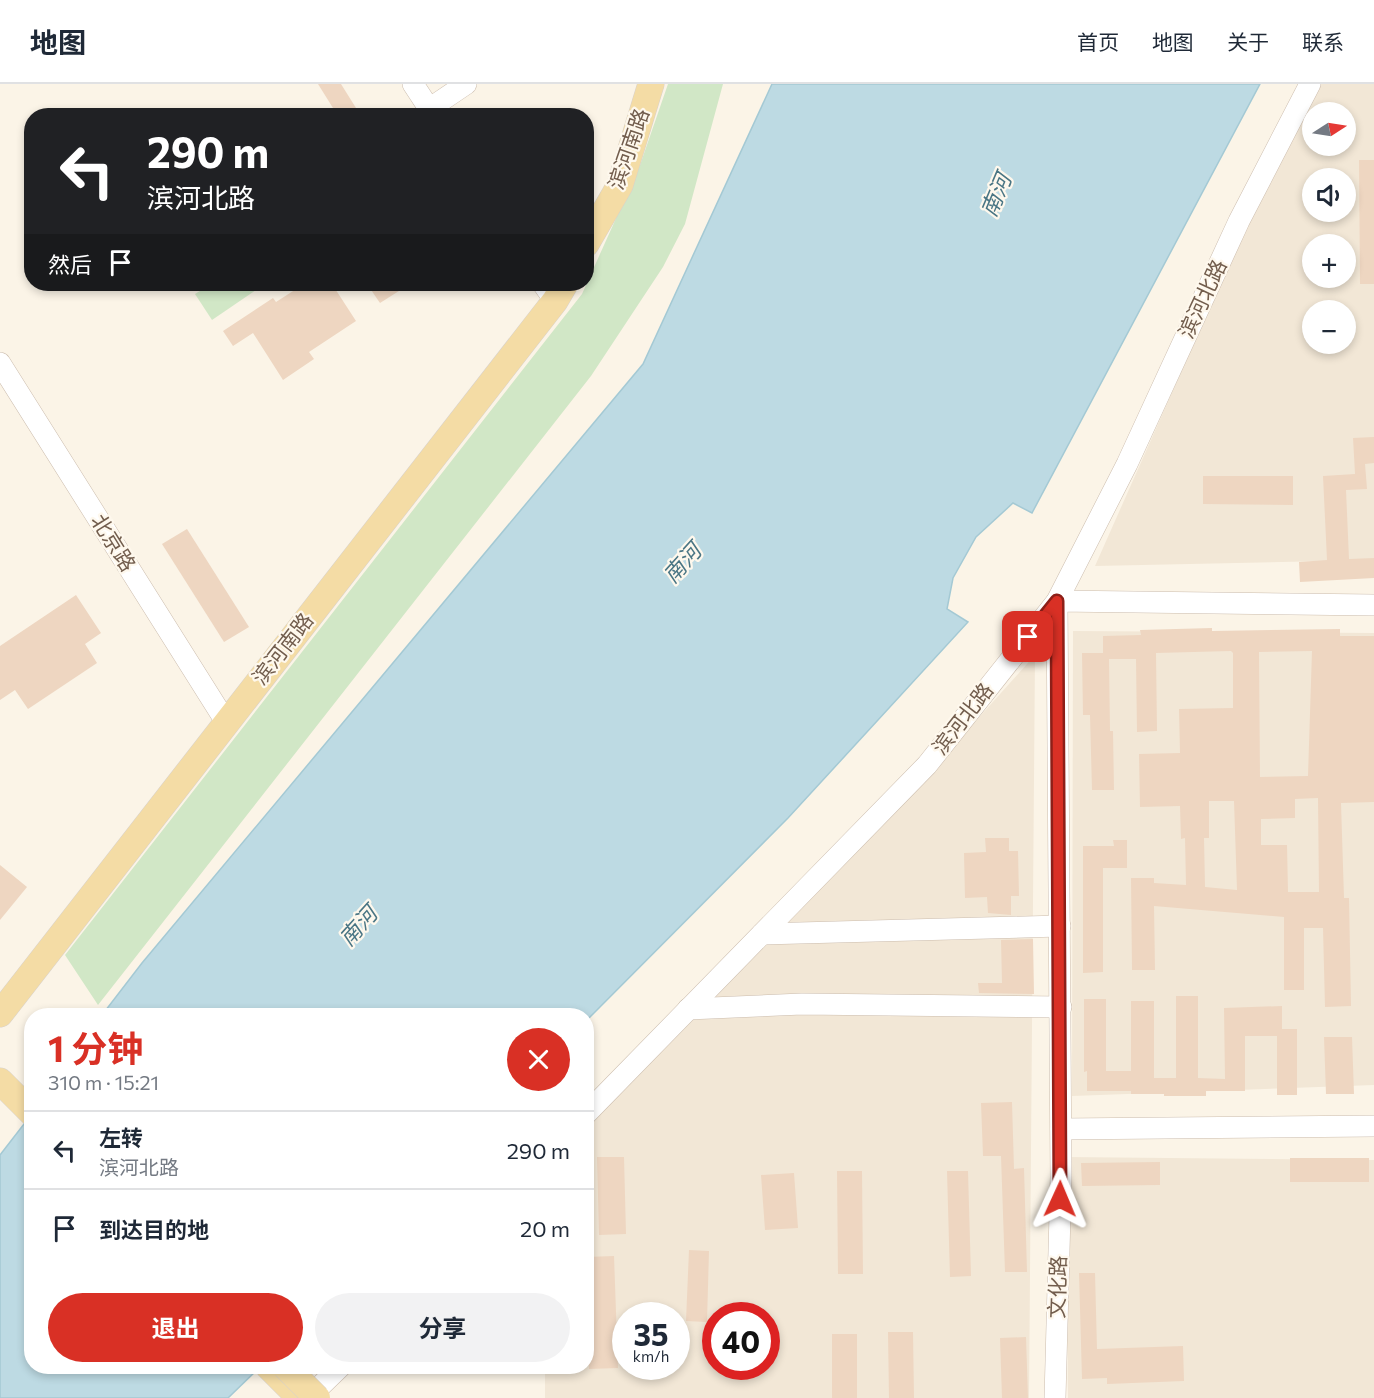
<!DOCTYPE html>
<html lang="zh">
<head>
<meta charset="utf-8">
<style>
  body { margin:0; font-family:Commissioner,"Noto Sans SC",sans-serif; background:#f2f2f3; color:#1f2937; height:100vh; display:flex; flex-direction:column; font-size:22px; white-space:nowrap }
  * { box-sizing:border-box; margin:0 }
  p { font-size:20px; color:#747a83 }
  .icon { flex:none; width:33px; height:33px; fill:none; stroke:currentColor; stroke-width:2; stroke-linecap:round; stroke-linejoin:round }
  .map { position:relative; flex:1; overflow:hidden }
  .sheet { position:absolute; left:24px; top:924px; width:570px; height:366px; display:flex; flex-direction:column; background:#fff; border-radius:24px; box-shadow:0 3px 9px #0003 }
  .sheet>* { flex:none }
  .banner { position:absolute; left:24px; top:24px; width:570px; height:183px; border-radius:24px; box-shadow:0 3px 9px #0003; background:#202124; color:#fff; overflow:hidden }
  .needle { width:39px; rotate:78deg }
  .buttons { position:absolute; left:1302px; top:18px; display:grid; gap:12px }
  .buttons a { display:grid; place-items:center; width:54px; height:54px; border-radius:50%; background:#fff; box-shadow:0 3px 9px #0003; font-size:30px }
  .speed { position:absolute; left:612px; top:1218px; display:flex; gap:12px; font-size:30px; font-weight:700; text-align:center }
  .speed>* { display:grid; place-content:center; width:78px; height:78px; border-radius:50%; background:#fff; box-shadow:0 3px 9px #0003; line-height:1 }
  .speed small { font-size:15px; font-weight:400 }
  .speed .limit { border:9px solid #d22; background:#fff; color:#111 }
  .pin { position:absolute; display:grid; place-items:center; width:51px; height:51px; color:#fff; margin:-26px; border-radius:12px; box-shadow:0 3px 9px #0006 }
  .me { position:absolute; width:66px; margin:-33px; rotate:1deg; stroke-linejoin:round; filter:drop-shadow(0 0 4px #0008) }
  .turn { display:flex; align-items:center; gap:21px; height:126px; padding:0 24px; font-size:27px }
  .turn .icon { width:78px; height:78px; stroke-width:2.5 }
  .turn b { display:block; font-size:42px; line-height:51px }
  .then { display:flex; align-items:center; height:57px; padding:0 24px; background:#0003; gap:12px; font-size:22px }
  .round { display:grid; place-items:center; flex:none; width:63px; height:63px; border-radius:32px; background:#f2f2f3 }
  .head { display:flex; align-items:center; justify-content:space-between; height:102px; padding:0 24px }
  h1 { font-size:36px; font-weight:700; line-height:45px; color:#d93025 }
  .primary-button { display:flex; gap:12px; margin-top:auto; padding:12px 24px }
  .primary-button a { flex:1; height:69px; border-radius:36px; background:#d93025; color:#fff; font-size:24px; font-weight:700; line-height:69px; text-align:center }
  .primary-button a+a { background:#f2f2f3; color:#1f2937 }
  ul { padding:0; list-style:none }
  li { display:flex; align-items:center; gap:18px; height:78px; padding:0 24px; border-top:2px solid #e0e1e3 }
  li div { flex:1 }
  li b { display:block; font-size:22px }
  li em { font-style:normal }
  header { display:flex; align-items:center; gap:36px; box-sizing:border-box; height:84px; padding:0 30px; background:#fff; border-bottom:2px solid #e0e1e3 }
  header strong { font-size:28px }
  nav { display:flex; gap:33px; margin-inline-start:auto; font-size:21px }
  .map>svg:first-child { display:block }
  .residential { fill:#f2e7d6; fill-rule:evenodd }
  .green { fill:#d1e7c6 }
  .water { fill:#bddae3; stroke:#a4c9d4; stroke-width:1.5 }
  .building { fill:#eed6c1; fill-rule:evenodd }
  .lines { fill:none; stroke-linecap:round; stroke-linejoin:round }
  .minor-casing { stroke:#ccbdae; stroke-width:22 }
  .major-casing { stroke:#d8d2cd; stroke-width:27 }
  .minor { stroke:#fff; stroke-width:21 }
  .major { stroke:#f4dca5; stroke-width:26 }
  .major-bridge-casing { stroke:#d8d2cd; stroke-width:27; stroke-linecap:butt }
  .major-bridge { stroke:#f4dca5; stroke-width:26 }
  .route-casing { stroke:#8d1f18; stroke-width:15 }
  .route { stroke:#d93025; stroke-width:10 }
  .labels { text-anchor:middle; stroke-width:4.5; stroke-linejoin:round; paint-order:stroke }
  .street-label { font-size:21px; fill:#725d4d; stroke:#fef8ed }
  .water-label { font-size:22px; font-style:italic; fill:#497584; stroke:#fef8ed }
</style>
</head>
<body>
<header>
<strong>地图</strong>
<nav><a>首页</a><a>地图</a><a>关于</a><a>联系</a></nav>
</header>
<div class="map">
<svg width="1374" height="1314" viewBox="0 0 1374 1314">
  <rect width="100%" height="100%" fill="#fbf4e7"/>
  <g class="residential">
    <path d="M 1304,0 L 1374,0 L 1374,476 L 1095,482 L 1297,27 ZM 1312,28 L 1346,28 L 1346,62 L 1312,62 ZM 1312,94 L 1346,94 L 1346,128 L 1312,128 ZM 1312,160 L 1346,160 L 1346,194 L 1312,194 ZM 1312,226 L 1346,226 L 1346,260 L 1312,260 Z"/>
    <polygon points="1073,547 1374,549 1374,1001 1072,1012"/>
    <path d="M 1035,571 L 1029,1314 L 545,1314 L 545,1283 L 586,1282 L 587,1036 L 885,738 ZM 626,1232 L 676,1232 L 676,1282 L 626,1282 ZM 716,1232 L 766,1232 L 766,1282 L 716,1282 Z"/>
    <polygon points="1066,1073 1374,1076 1374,1314 1068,1314"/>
  </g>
  <g class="green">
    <polygon points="668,0 723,0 685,140 663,183 591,292 98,921 65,871 582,210 640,81"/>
    <polygon points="211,200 260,200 262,202 212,236 195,210"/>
  </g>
  <g class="water">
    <polygon points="772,0 1260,0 1032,429 1013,419 976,453 953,494 947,525 968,538 788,734 587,936 586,932 102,931 142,879 643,280"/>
    <polygon points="31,1031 32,1282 260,1283 228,1314 0,1314 0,1071"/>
  </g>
  <g class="building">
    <polygon points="318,0 341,0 361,32 338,32"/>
    <polygon points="1359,76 1374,76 1374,200 1360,200"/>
    <polygon points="304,200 332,200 356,237 309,268 314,275 283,296 253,249 233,262 223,247 273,214 276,218"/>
    <polygon points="367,200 410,200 380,219"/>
    <polygon points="1374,353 1374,379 1365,380 1367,405 1346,406 1349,475 1374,474 1374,494 1300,498 1299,478 1327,476 1323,392 1355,390 1353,354"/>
    <polygon points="1203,392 1293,392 1293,421 1203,420"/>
    <polygon points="187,445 249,543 224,558 162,460"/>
    <polygon points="76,511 101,549 85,560 97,579 28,625 15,606 0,616 0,562"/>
    <path d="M 1212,544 L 1212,547 L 1340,545 L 1340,552 L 1374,552 L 1374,718 L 1341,719 L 1344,814 L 1349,814 L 1351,922 L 1325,923 L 1323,844 L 1304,844 L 1304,906 L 1284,906 L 1284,833 L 1154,822 L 1155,886 L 1132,886 L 1131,794 L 1154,794 L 1154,799 L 1186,801 L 1185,754 L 1181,755 L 1180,722 L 1140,723 L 1139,670 L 1180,669 L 1179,625 L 1233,624 L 1233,569 L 1231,567 L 1156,569 L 1157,647 L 1137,648 L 1136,575 L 1109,575 L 1110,647 L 1113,647 L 1114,706 L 1092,706 L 1090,631 L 1083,631 L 1082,569 L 1103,569 L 1103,552 L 1141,551 L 1140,546 ZM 1312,567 L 1308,692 L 1260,693 L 1259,568 ZM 1318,714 L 1319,808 L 1288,808 L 1287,761 L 1261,761 L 1261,735 L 1295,734 L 1295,715 ZM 1209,717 L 1234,717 L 1237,806 L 1205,803 L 1204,754 L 1209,754 Z"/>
    <polygon points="985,754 1009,754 1009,767 1018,767 1019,812 1011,812 1011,831 988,829 987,813 965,814 964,769 986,768"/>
    <polygon points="1113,756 1127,756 1127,784 1103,784 1103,888 1083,889 1083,762 1114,762"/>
    <polygon points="0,781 27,803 0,836"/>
    <polygon points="1033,855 1034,910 979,909 978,899 1002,899 1001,856"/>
    <polygon points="1176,912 1198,912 1198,994 1225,995 1224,924 1282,922 1282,945 1297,945 1297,1011 1277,1011 1277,952 1245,952 1245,1007 1206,1007 1206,1012 1164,1012 1164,1010 1131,1010 1131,1007 1087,1007 1087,987 1084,988 1084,915 1106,915 1106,987 1131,987 1131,917 1154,917 1154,994 1176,994"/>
    <polygon points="1324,953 1352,953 1354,1010 1326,1010"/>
    <polygon points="1012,1018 1014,1085 1024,1084 1027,1188 1005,1188 1001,1072 983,1072 981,1019"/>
    <polygon points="597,1073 624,1073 626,1150 599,1151"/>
    <rect x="1290" y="1074" width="79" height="24"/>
    <polygon points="1160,1078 1160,1101 1082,1102 1081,1079"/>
    <polygon points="837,1087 862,1087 863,1190 838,1190"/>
    <polygon points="947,1087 968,1087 971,1192 950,1193"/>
    <polygon points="794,1089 798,1144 765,1146 761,1091"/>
    <polygon points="689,1166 709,1167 707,1238 686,1237"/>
    <polygon points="614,1172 618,1284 589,1285 586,1173"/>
    <polygon points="1079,1189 1095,1189 1097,1265 1183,1262 1184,1297 1107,1300 1107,1294 1082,1295"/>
    <polygon points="888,1248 913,1248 914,1314 889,1314"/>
    <rect x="832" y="1250" width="25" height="64"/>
    <polygon points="1026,1253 1028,1314 1002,1314 1000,1254"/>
  </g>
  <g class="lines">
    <g class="minor-casing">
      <g id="minor">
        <polyline points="413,0 434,32"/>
        <polyline points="429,25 466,0"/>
        <polyline points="543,200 555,217"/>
        <polyline points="0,279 226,638"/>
        <polyline points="762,850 1060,842"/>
        <polyline points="688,925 802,920 1061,923"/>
        <polyline points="586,1030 927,681 1057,517 1127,380 1239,137 1310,0"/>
        <polyline points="1061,1045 1374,1042"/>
        <polyline points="308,1314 341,1282"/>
        <polyline points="1055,1314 1061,1093 1057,517 1374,521"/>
      </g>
    </g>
    <g class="major-casing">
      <g id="major">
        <polyline points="586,160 620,101 651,0"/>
        <polyline points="0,930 555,217 565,200"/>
        <polyline points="0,997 32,1029"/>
        <polyline points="268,1282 298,1312"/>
      </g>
    </g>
    <use href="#minor" class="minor"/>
    <use href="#major" class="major"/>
    <g class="major-bridge-casing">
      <polyline id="major-bridge" points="285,1282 317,1314"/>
    </g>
    <use href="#major-bridge" class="major-bridge"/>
  </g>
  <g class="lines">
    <g class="route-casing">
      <polyline id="route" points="1028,553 1057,517 1060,1115"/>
    </g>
    <use href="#route" class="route"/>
  </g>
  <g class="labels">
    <g class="street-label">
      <text transform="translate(629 65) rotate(-71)" y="7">滨河南路</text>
      <text transform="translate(1203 215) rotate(-65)" y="7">滨河北路</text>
      <text transform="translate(113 459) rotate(58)" y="7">北京路</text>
      <text transform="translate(283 565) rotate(-52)" y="7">滨河南路</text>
      <text transform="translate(963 635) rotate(-52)" y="7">滨河北路</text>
      <text transform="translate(1058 1203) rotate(-88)" y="7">文化路</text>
    </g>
    <g class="water-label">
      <text transform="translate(996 111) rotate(-67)" y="8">南河</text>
      <text transform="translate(682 479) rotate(-48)" y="8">南河</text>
      <text transform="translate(358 842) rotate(-48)" y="8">南河</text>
    </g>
  </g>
</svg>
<div class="buttons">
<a><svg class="needle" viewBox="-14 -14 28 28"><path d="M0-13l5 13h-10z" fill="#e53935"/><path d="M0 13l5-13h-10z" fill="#747a83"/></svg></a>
<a><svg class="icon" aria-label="sound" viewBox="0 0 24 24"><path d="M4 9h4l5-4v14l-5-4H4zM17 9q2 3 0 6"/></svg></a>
<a>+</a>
<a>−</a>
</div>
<div class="speed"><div>35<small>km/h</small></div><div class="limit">40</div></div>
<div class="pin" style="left:1028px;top:553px;background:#d93025"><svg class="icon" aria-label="arrive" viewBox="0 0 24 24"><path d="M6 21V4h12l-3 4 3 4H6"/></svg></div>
<svg class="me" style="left:1060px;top:1115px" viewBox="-20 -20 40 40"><path d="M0-17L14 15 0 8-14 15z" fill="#d93025" stroke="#fff" stroke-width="4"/></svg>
<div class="banner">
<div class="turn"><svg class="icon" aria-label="left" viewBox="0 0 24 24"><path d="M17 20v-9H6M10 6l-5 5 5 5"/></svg><div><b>290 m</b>滨河北路</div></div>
<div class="then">然后<svg class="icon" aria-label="arrive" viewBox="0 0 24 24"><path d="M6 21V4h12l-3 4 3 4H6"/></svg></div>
</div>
<section class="sheet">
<div class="head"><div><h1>1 分钟</h1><p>310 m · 15:21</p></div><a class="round" style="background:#d93025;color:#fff"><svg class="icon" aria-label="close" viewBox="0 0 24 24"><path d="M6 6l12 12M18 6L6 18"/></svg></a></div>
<ul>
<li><svg class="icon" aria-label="left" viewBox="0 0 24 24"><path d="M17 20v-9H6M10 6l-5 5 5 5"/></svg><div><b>左转</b><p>滨河北路</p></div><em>290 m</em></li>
<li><svg class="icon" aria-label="arrive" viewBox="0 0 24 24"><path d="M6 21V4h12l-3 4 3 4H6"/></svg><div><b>到达目的地</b></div><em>20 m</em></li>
</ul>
<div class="primary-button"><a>退出</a><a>分享</a></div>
</section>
</div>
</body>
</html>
